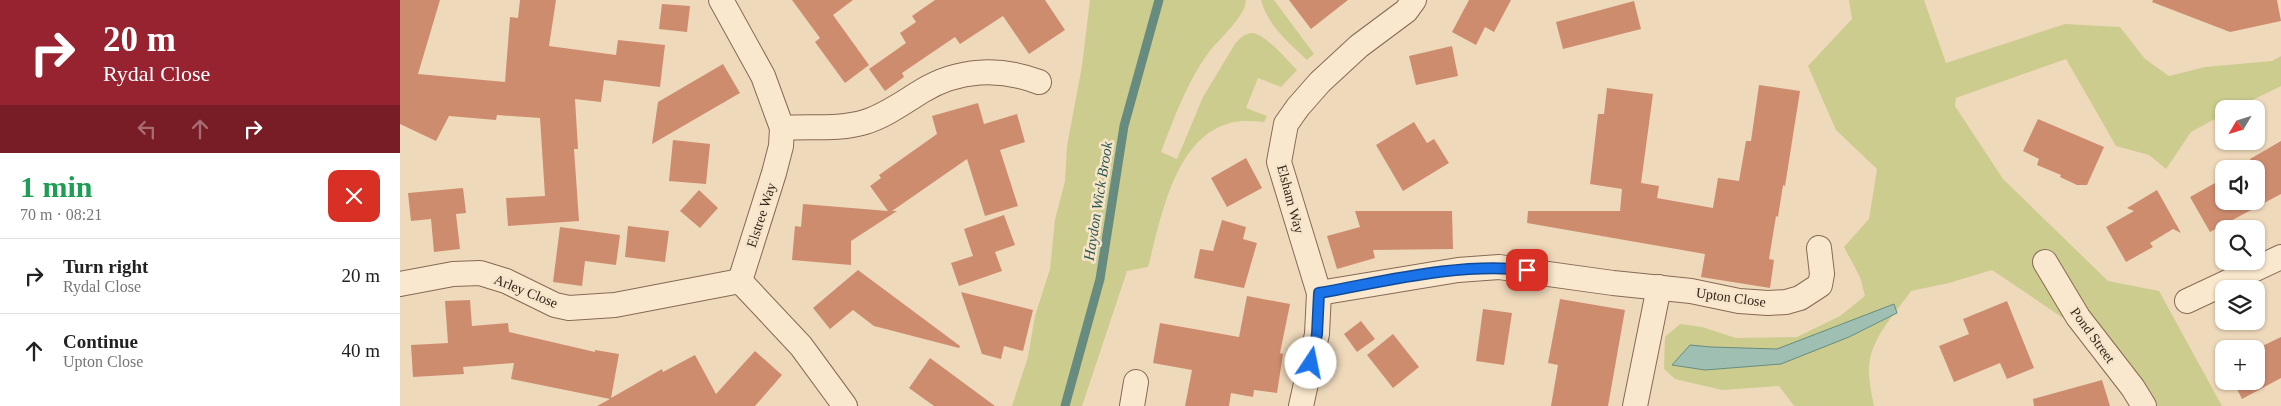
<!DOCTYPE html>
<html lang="en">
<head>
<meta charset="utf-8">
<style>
  body { margin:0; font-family:Georgia,serif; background:#f2f2f2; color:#222; height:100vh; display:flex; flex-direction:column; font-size:19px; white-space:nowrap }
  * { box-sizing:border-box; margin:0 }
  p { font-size:16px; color:#767676 }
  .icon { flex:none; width:28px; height:28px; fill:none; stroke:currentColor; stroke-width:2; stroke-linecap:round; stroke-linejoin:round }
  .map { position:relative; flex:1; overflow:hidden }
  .details { display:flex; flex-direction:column; background:#fff; width:400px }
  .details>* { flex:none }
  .hud { background:#972330; color:#fff; overflow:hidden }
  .needle { width:32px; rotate:232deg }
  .controls { position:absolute; left:1815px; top:100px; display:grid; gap:10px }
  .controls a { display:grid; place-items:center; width:50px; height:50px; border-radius:10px; background:#fff; box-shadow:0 1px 4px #0004; font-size:25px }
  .pin { position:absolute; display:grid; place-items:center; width:42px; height:42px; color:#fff; margin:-21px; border-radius:10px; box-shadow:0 2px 8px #0006 }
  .me { position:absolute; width:55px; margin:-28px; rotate:11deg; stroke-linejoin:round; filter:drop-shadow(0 0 4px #0008) }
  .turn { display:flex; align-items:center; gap:18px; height:105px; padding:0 20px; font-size:22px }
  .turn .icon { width:65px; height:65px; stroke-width:2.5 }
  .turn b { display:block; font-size:35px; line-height:42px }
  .lanes { display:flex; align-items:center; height:48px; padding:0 20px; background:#0003; justify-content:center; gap:25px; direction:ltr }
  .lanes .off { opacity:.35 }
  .round { display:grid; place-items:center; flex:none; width:52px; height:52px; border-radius:10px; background:#f2f2f2 }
  .overview { display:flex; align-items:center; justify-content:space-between; height:85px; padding:0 20px }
  h1 { font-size:30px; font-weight:700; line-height:38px; color:#1e9e55 }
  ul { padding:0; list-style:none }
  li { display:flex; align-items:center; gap:15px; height:75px; padding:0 20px; border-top:1px solid #e0e0e0 }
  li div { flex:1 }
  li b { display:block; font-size:19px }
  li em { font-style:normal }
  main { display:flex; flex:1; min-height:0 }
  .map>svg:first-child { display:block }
  .green { fill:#cccc8f }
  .water { fill:#9fbfb2; stroke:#678c7f }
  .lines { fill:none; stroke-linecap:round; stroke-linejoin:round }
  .stream { stroke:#678c7f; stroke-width:9 }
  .building { fill:#ce8c6f }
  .minor-casing { stroke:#866955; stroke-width:26 }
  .minor { stroke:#fae8ce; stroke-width:24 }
  .route-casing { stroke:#114b97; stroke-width:12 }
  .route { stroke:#1a73e8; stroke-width:9 }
  .labels { text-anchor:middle; stroke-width:5; stroke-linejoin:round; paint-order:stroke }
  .street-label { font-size:14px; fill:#34241a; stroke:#f6e5ca }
  .water-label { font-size:15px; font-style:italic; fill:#29554d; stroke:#f6e5ca }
</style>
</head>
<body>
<main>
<section class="details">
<div class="hud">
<div class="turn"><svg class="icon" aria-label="right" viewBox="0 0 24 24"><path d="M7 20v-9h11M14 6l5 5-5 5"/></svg><div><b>20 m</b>Rydal Close</div></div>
<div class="lanes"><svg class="icon off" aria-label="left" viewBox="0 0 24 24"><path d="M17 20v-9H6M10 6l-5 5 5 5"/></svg><svg class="icon off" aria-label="ahead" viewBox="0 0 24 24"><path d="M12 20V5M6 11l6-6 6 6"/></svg><svg class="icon" aria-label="right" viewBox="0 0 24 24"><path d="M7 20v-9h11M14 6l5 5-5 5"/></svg></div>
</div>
<div class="overview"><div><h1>1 min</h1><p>70 m · 08:21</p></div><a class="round" style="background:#d93025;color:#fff"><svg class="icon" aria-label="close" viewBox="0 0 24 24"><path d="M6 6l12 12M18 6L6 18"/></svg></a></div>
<ul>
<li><svg class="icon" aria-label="right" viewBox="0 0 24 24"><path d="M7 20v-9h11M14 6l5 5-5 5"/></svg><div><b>Turn right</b><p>Rydal Close</p></div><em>20 m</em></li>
<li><svg class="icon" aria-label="ahead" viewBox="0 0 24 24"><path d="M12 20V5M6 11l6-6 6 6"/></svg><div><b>Continue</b><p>Upton Close</p></div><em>40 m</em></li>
</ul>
</section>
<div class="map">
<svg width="1881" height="406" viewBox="0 0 1881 406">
  <rect width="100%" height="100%" fill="#efd9bb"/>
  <g class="green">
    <path d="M 690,0 L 846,0 C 846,16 819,39 809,52 C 787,82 774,118 761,152 L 777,159 L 803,97 L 835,44 C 839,39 844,34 851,33 C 864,32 888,61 897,70 L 881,87 L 858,78 L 846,108 L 867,116 L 864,122 C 853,121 841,120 830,123 C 774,138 761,219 748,267 L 727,271 L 682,406 L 612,406 L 628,357 L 635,316 L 650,269 L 655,220 L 665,181 L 667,146 L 682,66 Z"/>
    <path d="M 861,0 L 874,0 L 914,54 L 907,60 C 888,42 868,26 861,0 Z"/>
    <path d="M 1449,0 L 1524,0 L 1546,63 L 1665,24 L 1720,27 L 1745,59 L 1769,76 L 1805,67 L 1872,61 L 1881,56 L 1881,86 L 1834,109 L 1824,109 L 1824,114 L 1791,132 L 1766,169 L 1749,155 L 1716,146 L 1666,59 L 1556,98 L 1555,106 L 1603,179 L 1708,281 L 1759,291 L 1822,406 L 1736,406 L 1706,347 L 1592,270 L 1549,283 L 1511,291 C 1497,311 1475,334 1470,359 C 1467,374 1471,391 1474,406 L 1394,406 L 1379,386 L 1322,390 L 1275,379 L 1264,369 L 1265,337 L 1280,324 L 1302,327 L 1336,338 L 1397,337 L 1440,316 L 1465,296 L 1460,277 L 1444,247 L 1469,219 L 1477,169 L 1436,130 L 1408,66 L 1452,19 Z"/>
  </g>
  <polygon class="water" points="1494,304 1497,313 1449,337 1381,364 1305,370 1272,365 1290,345 1311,347 1377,349"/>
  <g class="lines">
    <polyline class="stream" points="665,406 700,279 724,126 759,0"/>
  </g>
  <g class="building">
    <polygon points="0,0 40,0 18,74 105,82 110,17 118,18 120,0 156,0 149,46 216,55 218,40 265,45 260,87 204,80 201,102 175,99 178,149 174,149 179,221 108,226 106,198 145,196 140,118 97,115 96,120 49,116 36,141 0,124"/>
    <polygon points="392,0 453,0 433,15 469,65 445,83 415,42 420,38"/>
    <polygon points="535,0 645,0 665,30 629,54 603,16 560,44 555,37 502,73 504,77 485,91 469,69 506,43 500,33 516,22 512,16"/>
    <polygon points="889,0 948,0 911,29"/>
    <polygon points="1069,0 1111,0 1094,32 1085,27 1076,45 1052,32"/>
    <polygon points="1753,0 1877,0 1881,21 1830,32 1752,2"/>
    <polygon points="1234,1 1241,29 1163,49 1156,22"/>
    <polygon points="262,4 290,6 287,32 259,29"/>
    <polygon points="1052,46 1058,76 1016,85 1009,56"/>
    <polygon points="323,64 340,93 252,144 258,102"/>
    <polygon points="1359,85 1400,91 1385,186 1383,185 1378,217 1376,216 1369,259 1374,260 1370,288 1301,277 1305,254 1127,223 1128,211 1220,211 1222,189 1190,184 1198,114 1204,114 1207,88 1253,94 1241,183 1259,186 1257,198 1313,208 1318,178 1339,181 1346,141 1351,141"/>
    <polygon points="578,103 584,124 617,114 625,142 600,150 618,206 585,216 567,159 492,211 497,211 451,241 451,265 392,260 395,226 401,227 403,204 488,211 470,186 481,178 479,175 537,134 532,116"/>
    <polygon points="1638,119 1704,147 1687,185 1677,185 1660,177 1661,175 1637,165 1639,159 1623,151"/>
    <polygon points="1014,122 1027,143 1034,139 1049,163 1003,191 976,145"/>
    <polygon points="273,140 310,144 306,184 269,181"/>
    <polygon points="1881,141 1881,194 1810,232 1790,197 1824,178 1824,201 1856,201 1856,169 1839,169 1852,162 1850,159"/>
    <polygon points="846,158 862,188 827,207 811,178"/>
    <polygon points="63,188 66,213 56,214 60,249 34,252 31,219 11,221 8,193"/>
    <polygon points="299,190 318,208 300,228 280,211"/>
    <polygon points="1757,190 1781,233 1773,229 1750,243 1753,247 1726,262 1706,227 1734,211 1727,208"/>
    <polygon points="955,211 1052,211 1053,249 973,250 975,258 937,269 927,236 960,227"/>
    <polygon points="604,215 615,245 595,252 602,271 559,286 551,263 573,256 564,229"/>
    <polygon points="822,220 846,227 843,239 857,243 844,288 794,278 800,249 813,251"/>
    <polygon points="228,226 269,231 265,262 225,257"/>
    <polygon points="160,227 220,235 216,265 185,261 182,286 153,282"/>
    <polygon points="458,270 560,346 559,348 474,326 453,310 430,329 413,308"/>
    <polygon points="561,292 633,310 623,351 604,346 601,359 582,354"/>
    <polygon points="847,296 890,304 880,353 883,354 877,393 854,390 853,397 831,393 829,406 785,406 792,370 753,363 760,323 839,337"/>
    <polygon points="1160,299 1225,310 1208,406 1151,406 1158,365 1148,363"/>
    <polygon points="70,300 72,326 108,323 109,332 195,352 195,350 219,354 211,398 262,369 263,372 295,355 316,394 355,351 382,375 355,406 197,406 210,399 111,379 114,363 63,367 64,374 13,377 11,345 48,343 45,301"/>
    <polygon points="1607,301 1634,368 1607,379 1600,363 1554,382 1539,346 1569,334 1563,319"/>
    <polygon points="1083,309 1112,313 1104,365 1076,361"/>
    <polygon points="961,321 975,339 957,352 944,334"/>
    <polygon points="993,334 1019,367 993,388 967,355"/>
    <polygon points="1881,337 1881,378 1842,399 1833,381 1856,381 1856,349"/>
    <polygon points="530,358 595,406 534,406 509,388"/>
    <polygon points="1702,380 1710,406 1634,406 1633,399"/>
  </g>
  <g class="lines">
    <g class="minor-casing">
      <g id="minor">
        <polyline points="321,0 363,76 382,128 381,146 374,173 340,281 401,346 445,406"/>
        <path d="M 382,128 C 409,126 439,130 465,122 C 485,116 504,102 522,91 C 558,69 600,67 639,82"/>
        <polyline points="1645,262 1678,317 1733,388 1744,406"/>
        <polyline points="0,284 53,274 80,273 106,281 155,305 169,308 215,305 340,281"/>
        <polyline points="919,293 1058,270 1099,267 1213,283 1291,291 1339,301 1368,303 1386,302 1400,298 1420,285 1422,274 1419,248"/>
        <polyline points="1787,301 1881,257"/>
        <polyline points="732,406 736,382"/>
        <polyline points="901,406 917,334 919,293 879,162 886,124 898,107 920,82 959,46 1006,11 1014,0"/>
        <polyline points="1235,406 1259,287"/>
      </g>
    </g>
    <use href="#minor" class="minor"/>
  </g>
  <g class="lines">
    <g class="route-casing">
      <path id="route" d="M 911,363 L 917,334 L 919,293 C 986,281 1060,262 1127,270"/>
    </g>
    <use href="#route" class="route"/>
  </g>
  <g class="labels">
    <g class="street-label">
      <text transform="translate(891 199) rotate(75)" y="5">Elsham Way</text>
      <text transform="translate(361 215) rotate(-72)" y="5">Elstree Way</text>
      <text transform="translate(126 291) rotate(22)" y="5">Arley Close</text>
      <text transform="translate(1331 297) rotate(8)" y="5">Upton Close</text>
      <text transform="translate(1693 335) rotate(54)" y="5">Pond Street</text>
    </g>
    <g class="water-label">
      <text transform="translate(698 201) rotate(-81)" y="5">Haydon Wick Brook</text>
    </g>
  </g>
</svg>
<div class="controls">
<a><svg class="needle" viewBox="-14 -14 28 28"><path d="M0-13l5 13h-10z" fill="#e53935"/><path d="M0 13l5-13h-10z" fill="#767676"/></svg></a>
<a><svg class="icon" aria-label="sound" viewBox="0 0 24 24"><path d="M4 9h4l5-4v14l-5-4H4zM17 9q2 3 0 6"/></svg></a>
<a><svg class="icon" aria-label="search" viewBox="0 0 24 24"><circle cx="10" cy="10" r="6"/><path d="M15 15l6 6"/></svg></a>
<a><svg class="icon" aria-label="layers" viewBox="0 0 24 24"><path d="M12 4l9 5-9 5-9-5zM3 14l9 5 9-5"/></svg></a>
<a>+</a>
</div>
<div class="pin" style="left:1127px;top:270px;background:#d93025"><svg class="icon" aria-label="arrive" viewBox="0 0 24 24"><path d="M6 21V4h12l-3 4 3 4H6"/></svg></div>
<svg class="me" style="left:911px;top:363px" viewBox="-20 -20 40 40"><circle r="19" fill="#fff"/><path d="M0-13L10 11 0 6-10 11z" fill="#1a73e8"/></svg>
</div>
</main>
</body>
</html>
